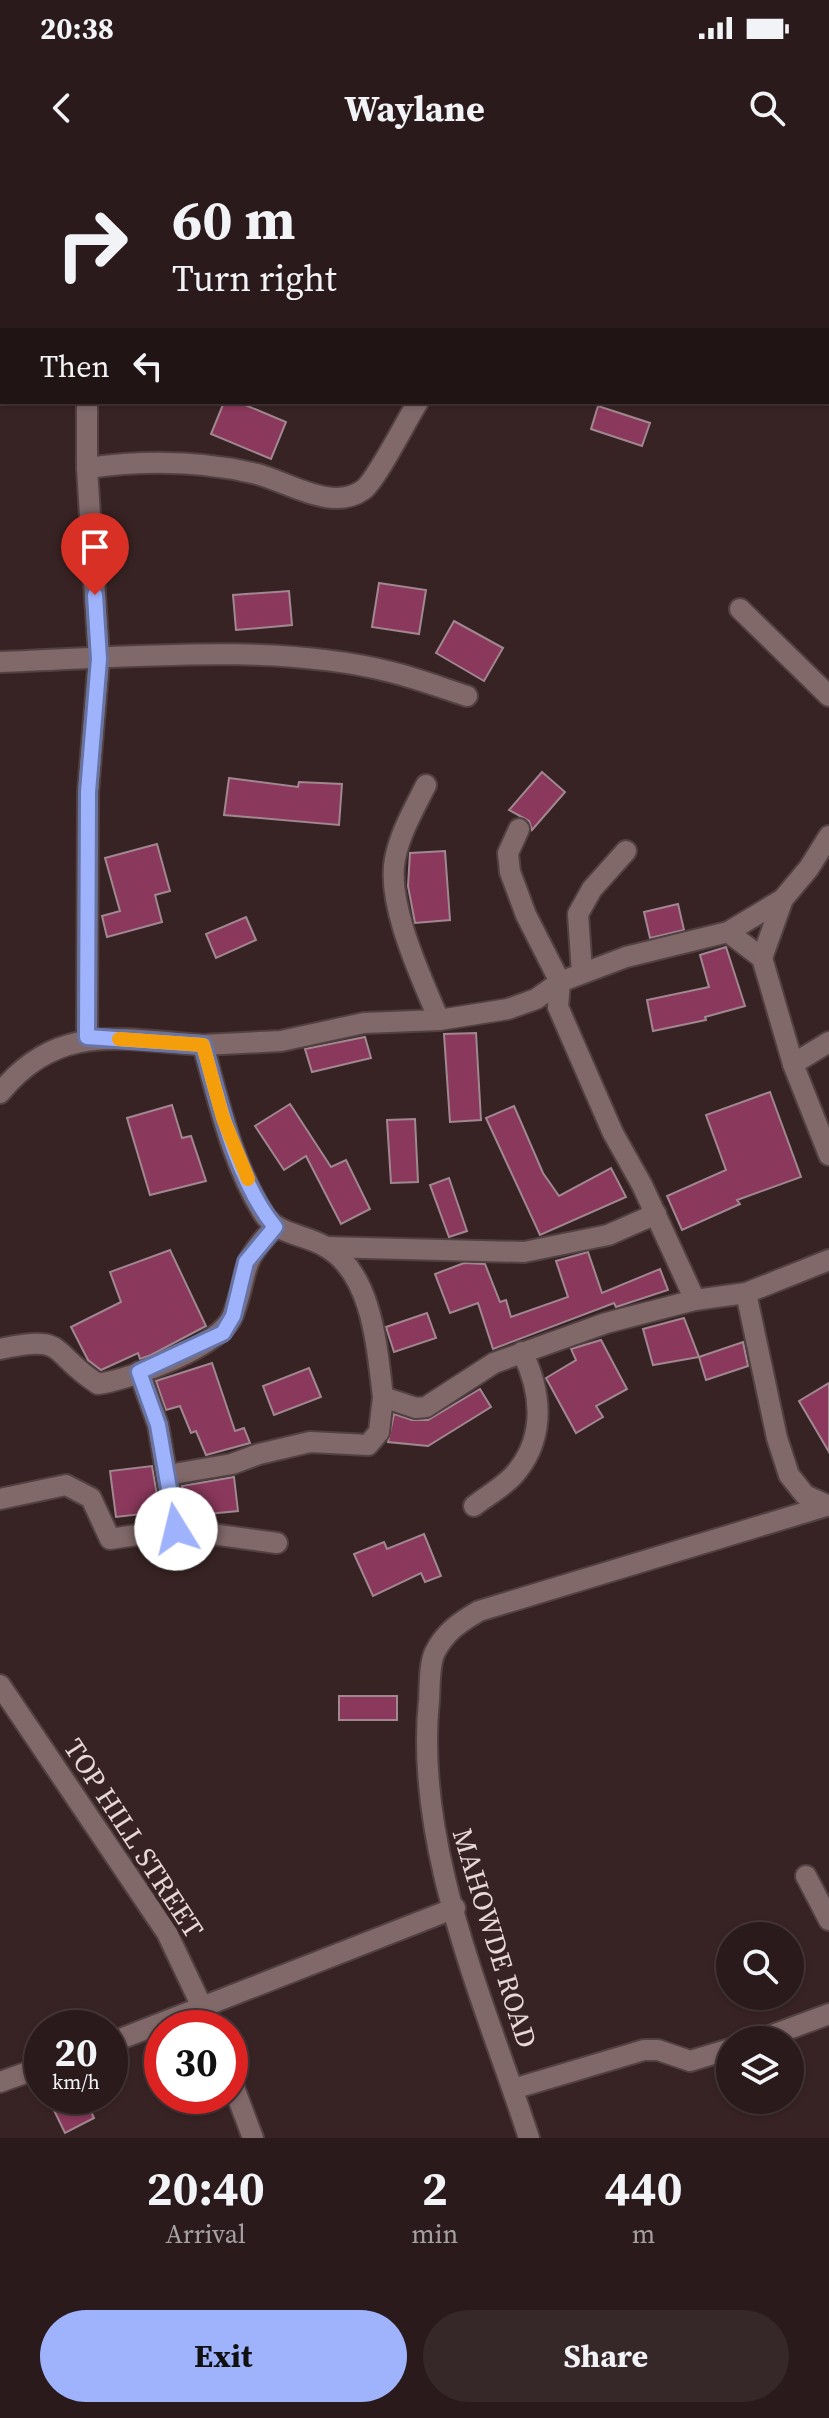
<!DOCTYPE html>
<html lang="en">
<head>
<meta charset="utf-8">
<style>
  body { margin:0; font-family:"Source Serif 4",serif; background:#362728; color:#f1f3f6; height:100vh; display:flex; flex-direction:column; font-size:30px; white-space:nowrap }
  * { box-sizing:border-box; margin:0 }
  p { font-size:26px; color:#a5a1a3 }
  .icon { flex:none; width:44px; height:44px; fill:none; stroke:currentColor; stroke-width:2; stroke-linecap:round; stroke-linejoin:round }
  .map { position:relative; height:1978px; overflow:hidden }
  .sheet { display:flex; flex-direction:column; background:#2a1a1b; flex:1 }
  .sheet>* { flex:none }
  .hud { position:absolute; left:0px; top:0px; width:830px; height:244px; box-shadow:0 2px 6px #0004,0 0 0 2px #46383a; background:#2a1a1b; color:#f1f3f6; overflow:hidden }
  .fabs { position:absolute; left:716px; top:1762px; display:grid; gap:16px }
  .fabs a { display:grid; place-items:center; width:88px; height:88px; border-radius:50%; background:#2a1a1b; box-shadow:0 2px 6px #0004,0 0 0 2px #46383a; font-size:40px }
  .speed { position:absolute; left:24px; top:1850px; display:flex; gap:16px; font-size:40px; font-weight:700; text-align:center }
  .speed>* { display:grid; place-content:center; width:104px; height:104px; border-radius:50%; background:#2a1a1b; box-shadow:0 2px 6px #0004,0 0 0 2px #46383a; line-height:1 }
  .speed small { font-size:20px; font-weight:400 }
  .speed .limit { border:12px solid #d22; background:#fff; color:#111 }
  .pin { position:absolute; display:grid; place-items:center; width:68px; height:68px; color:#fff; margin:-82px -34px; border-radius:50% 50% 50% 0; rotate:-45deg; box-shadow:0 0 8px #0007 }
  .pin .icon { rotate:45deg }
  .me { position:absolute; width:88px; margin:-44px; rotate:351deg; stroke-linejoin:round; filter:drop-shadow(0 0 6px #0008) }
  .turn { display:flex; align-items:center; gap:28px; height:168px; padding:0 40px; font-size:36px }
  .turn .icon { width:104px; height:104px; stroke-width:2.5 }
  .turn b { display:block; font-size:56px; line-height:68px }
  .then { display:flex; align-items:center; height:76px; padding:0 40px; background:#0003; gap:16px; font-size:30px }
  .eta { display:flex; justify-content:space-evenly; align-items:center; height:136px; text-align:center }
  .eta b { font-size:48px; font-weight:700; line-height:56px }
  .action { display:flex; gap:16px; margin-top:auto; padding:16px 40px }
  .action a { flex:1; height:92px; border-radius:48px; background:#9fb3fd; color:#111; font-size:32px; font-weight:700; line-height:92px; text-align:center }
  .action a+a { background:#362728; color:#f1f3f6 }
  .status { display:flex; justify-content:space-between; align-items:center; height:56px; padding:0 40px; background:#2a1a1b; direction:ltr }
  .status svg { height:22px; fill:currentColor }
  header { display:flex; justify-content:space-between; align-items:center; height:104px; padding:0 40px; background:#2a1a1b; font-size:36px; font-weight:700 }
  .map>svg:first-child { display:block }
  .building { fill:#8a385b; stroke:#a08790; stroke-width:2 }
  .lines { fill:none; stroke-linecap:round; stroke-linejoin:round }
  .minor-casing { stroke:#524142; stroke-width:24 }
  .minor { stroke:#816869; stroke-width:20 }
  .route-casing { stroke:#6774a4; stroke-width:20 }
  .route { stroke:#9fb3fd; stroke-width:14 }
  .slow { stroke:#f59e0b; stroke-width:14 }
  .labels { text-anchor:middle; stroke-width:8; stroke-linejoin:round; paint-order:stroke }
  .street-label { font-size:28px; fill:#e6d7d8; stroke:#382324 }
</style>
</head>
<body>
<div class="status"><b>20:38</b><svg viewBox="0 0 49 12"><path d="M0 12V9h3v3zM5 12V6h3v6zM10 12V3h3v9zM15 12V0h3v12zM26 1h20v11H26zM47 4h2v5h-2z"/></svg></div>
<header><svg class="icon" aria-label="back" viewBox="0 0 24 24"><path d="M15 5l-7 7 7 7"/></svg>Waylane<svg class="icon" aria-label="search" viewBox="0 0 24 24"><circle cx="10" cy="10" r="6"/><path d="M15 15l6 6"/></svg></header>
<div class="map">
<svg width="829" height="1978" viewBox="0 0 829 1978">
  <rect width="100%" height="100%" fill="#382324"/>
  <g class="building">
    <polygon points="224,242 238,242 286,262 271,299 211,274"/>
    <polygon points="598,246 650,263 642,286 591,269"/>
    <polygon points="379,423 426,430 419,474 372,467"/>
    <polygon points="289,431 292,465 236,470 233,435"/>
    <polygon points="454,461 503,488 484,521 436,493"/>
    <polygon points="542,612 565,632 532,670 529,661 509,650"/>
    <polygon points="229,618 298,627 299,622 342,624 339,665 224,655"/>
    <polygon points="157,684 170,731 155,735 162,762 107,777 102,756 120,751 105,698"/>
    <polygon points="445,691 450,760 415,763 408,726 410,693"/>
    <polygon points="678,744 684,770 650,778 644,752"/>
    <polygon points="246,757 256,780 216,798 206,774"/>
    <polygon points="726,787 745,846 705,857 706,860 653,871 647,840 709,827 700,795"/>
    <polygon points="476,873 481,960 450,962 444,874"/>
    <polygon points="365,877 371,898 312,912 305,889"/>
    <polygon points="770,932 801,1017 737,1040 740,1044 682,1070 667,1036 726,1010 706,955"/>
    <polygon points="290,944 331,1007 346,1000 370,1049 341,1064 306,996 284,1010 255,966"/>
    <polygon points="172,945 182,978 191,976 206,1021 150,1035 127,958"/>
    <polygon points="514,946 543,1013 559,1036 611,1008 626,1037 540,1075 486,958"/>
    <polygon points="415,959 418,1022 391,1023 387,960"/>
    <polygon points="449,1018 467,1071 449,1077 430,1025"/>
    <polygon points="170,1090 206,1166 151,1195 140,1199 138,1193 101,1210 88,1200 71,1167 121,1142 110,1112"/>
    <polygon points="588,1092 602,1133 660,1109 668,1130 616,1147 614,1143 493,1189 478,1143 450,1153 435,1114 464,1103 485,1104 500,1142 506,1140 511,1157 568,1137 556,1101"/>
    <polygon points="427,1153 436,1178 394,1192 386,1167"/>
    <polygon points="684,1158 699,1197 653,1205 643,1169"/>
    <polygon points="601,1180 627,1229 596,1246 603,1257 576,1273 546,1218 576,1200 571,1189"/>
    <polygon points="743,1182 748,1206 706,1220 699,1197"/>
    <polygon points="212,1203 235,1271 244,1268 250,1283 206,1295 196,1271 191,1273 180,1246 166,1250 156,1221"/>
    <polygon points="309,1208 321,1237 274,1255 263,1226"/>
    <polygon points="829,1223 829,1292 799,1241"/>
    <polygon points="480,1229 491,1247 428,1286 388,1282 394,1254 412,1260 428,1260"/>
    <polygon points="152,1306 160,1352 116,1357 110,1311"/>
    <polygon points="234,1317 238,1351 187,1356 182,1326"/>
    <polygon points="424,1374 441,1416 425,1422 421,1413 373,1436 354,1394 384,1382 387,1389"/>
    <rect x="339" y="1536" width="58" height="24"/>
    <polygon points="47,1936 84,1936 94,1958 65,1973"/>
  </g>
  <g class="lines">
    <g class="minor-casing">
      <g id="minor">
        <polyline points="78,0 78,2"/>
        <polyline points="265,2 267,0"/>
        <polyline points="612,2 614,0"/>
        <polyline points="828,92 829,91"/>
        <polyline points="87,242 87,308 99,499 88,632 87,877"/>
        <path d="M 87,308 C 144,300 200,300 257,314 C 288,322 332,352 363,330 C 376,321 407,259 418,242"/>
        <polyline points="740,449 829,536"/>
        <path d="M 0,502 C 122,498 273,482 391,512 C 416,518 442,528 467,536"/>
        <path d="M 426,625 C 414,649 400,673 395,699 C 386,744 422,819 439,860"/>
        <polyline points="519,669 508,693 510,712 526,755 560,822 558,847 613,973 642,1025 695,1140 746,1133 829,1100"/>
        <polyline points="728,772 762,798 793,904 829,995"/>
        <polyline points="762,798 783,739"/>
        <polyline points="582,813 578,754 592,729 626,691"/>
        <polyline points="203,885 281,881 364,863 439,860 508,849 536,839 560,822 626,797 728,772 783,739 809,708 829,676"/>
        <polyline points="793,904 829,882"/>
        <path d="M 0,933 C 58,861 123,880 203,885 C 218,940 232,1003 263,1053 C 277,1075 305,1074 326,1087 C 373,1114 377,1189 383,1237 L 416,1248 L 426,1247 L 494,1203 L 606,1163 L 695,1140"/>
        <polyline points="326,1087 524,1092 608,1075 656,1054"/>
        <polyline points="746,1133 777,1278 789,1315 805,1335 829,1346"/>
        <path d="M 0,1189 C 69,1174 48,1192 98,1224 C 131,1219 221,1187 233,1155 C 250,1110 237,1106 275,1067"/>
        <polyline points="139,1212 158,1265 176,1369"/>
        <polyline points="167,1315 232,1304 259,1294 310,1282 368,1285 379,1272 383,1237"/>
        <polyline points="0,1339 66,1325 91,1338 110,1379 176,1369 277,1383"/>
        <path d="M 474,1346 C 488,1335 508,1324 518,1310 C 546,1274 541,1230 522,1192"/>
        <polyline points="0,1525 167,1773 212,1868"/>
        <polyline points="806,1716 829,1760"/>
        <polyline points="759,1880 829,1854"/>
        <polyline points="110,1883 455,1748"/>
        <polyline points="230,1917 253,1978"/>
        <polyline points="0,1922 42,1907"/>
        <polyline points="513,1929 644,1890 658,1890 690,1901 730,1889"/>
        <path d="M 529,1978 C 484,1840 414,1687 429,1540 C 430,1526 429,1504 435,1492 C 445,1472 460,1462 479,1451 L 826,1346"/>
      </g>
    </g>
    <use href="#minor" class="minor"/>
  </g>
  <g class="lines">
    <g class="route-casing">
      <path id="route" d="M 95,435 L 99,499 L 88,632 L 87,877 L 203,885 C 219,943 237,1021 275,1067 L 246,1102 L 233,1156 L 223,1173 L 139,1212 L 158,1265 L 176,1369"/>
    </g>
    <use href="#route" class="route"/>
    <polyline class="slow" points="119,879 203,885 223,958 248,1019"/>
  </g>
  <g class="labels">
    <g class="street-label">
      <text transform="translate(134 1678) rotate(57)" y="10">TOP HILL STREET</text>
      <text transform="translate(495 1778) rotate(73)" y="10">MAHOWDE ROAD</text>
    </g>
  </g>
</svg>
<div class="fabs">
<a><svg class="icon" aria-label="search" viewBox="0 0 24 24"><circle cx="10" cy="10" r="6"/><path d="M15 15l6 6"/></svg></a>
<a><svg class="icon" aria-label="layers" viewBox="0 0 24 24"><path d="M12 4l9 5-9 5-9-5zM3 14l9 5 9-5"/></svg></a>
</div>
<div class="speed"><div>20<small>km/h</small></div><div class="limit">30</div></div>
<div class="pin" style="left:95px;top:435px;background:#d93025"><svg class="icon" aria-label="arrive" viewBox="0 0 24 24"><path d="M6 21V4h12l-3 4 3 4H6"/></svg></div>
<svg class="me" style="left:176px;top:1369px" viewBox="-20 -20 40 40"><circle r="19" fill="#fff"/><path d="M0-13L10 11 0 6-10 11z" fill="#9fb3fd"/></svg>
<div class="hud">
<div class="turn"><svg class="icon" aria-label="right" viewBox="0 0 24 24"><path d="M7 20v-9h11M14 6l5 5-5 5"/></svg><div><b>60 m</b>Turn right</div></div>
<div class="then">Then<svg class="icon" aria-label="left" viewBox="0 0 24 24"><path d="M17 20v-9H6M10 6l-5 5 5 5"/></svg></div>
</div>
</div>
<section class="sheet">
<div class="eta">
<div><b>20:40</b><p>Arrival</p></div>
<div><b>2</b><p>min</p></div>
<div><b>440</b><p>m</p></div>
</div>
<div class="action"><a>Exit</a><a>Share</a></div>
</section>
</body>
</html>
